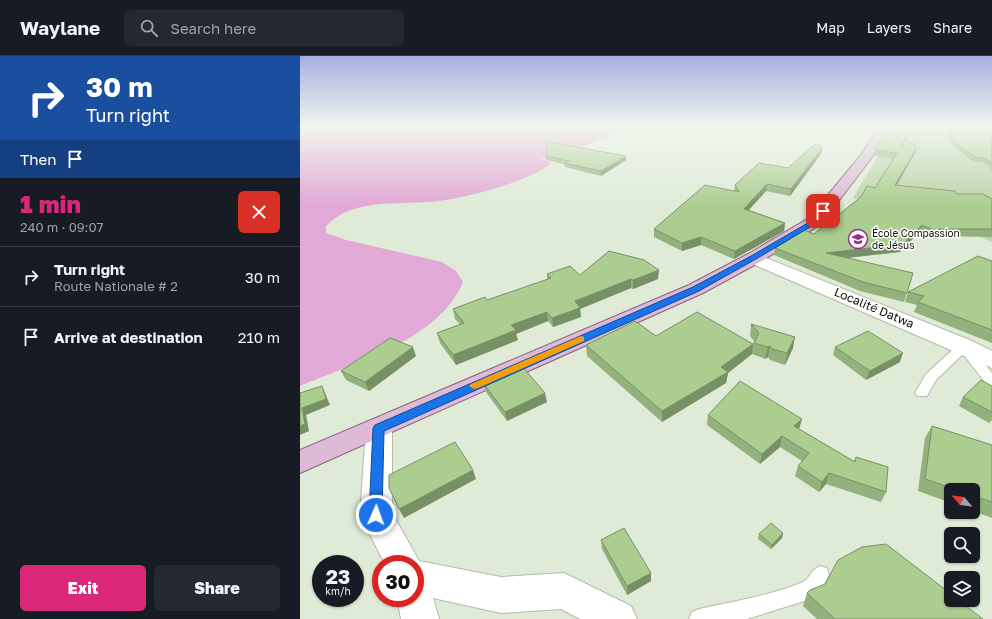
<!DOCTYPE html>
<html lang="en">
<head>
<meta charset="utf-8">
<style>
  body { margin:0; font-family:"Golos Text",sans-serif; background:#242831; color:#f1f3f6; height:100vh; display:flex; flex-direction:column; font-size:15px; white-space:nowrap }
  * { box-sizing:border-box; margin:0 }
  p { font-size:13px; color:#9ea1a6 }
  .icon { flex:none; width:22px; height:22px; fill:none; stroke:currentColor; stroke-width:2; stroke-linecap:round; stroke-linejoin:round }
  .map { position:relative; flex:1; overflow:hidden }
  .side { display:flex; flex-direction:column; background:#171b24; width:300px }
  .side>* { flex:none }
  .hud { background:#1a4fa0; color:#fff; overflow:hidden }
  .needle { width:26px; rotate:298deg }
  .tools { position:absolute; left:644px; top:427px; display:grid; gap:8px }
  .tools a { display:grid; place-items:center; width:36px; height:36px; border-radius:6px; background:#171b24; box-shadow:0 1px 3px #0004; font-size:20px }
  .speed { position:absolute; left:12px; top:499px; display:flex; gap:8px; font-size:20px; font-weight:700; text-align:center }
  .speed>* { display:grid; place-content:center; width:52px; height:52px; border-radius:50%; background:#171b24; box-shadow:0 1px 3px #0004; line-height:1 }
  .speed small { font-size:10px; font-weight:400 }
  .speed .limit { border:6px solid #d22; background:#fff; color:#111 }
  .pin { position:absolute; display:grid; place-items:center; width:34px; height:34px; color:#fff; margin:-17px; border-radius:8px; box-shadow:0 2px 6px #0006 }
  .me { position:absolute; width:44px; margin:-22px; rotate:2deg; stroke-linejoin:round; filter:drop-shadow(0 0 3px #0008) }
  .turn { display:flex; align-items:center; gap:14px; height:84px; padding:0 20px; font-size:18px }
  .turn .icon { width:52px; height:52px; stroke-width:2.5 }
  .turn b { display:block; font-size:28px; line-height:34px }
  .then { display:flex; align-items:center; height:38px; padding:0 20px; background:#0003; gap:8px; font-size:15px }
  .round { display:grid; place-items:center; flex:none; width:42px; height:42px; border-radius:6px; background:#242831 }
  .headline { display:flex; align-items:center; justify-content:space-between; height:68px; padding:0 20px }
  h1 { font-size:24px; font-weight:800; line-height:30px; color:#db2777 }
  .cta { display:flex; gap:8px; margin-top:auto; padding:8px 20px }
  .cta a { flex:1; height:46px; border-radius:6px; background:#db2777; color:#fff; font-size:16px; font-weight:800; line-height:46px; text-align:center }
  .cta a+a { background:#242831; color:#f1f3f6 }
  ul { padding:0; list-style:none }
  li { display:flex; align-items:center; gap:12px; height:60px; padding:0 20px; border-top:1px solid #363941 }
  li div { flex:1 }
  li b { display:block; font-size:15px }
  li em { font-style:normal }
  header { display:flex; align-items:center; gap:24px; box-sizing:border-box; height:56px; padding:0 20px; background:#171b24; border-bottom:1px solid #363941 }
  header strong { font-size:19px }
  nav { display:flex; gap:22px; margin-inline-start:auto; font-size:14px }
  .search { width:280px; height:36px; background:#242831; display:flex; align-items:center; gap:10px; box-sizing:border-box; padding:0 14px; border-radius:6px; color:#9ea1a6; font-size:15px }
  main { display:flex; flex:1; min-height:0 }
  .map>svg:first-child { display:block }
  .green { fill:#bbd4a9 }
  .water { fill:#e2a8d6 }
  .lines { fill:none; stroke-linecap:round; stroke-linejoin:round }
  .lane-casing { stroke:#b1bca9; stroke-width:2 }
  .street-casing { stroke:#b1bca9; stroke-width:2 }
  .primary-casing { stroke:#86627d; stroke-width:2 }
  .lane { fill:#fff; fill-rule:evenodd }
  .street { fill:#fff; fill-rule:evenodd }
  .primary { fill:#ddbbd6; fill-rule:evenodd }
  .wall { fill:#93b17c }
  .shaded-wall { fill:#789065 }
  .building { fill:#abce90; stroke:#789065 }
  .route { fill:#1a73e8; stroke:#114b97 }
  .slow { fill:#f59e0b }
  .labels { text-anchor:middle; stroke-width:3; stroke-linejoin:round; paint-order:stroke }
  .far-poi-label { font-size:10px; fill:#0d110a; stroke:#fff; text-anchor:start }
  .street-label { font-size:12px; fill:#0d110a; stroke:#fff }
</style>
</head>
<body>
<header>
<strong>Waylane</strong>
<div class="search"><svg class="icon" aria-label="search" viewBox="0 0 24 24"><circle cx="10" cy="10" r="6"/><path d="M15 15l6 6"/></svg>Search here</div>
<nav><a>Map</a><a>Layers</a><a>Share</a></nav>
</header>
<main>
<section class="side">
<div class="hud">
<div class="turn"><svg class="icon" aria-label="right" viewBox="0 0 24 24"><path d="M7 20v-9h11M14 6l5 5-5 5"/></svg><div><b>30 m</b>Turn right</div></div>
<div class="then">Then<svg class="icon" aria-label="arrive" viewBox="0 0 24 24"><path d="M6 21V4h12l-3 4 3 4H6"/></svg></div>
</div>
<div class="headline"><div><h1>1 min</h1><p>240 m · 09:07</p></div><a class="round" style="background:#d93025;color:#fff"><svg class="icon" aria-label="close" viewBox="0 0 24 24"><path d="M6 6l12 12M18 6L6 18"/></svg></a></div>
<ul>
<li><svg class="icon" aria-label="right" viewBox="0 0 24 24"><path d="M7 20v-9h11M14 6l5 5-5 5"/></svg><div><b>Turn right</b><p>Route Nationale # 2</p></div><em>30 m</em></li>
<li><svg class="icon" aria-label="arrive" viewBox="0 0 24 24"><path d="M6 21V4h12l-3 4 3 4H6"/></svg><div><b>Arrive at destination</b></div><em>210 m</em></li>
</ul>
<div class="cta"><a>Exit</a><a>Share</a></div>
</section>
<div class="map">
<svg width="692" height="563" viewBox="0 0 692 563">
  <rect width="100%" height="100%" fill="#dfebd7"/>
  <polygon class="green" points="595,71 692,71 692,186 664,174 553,142"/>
  <path class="water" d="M 0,71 L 331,71 L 253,103 L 238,102 L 249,105 L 251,108 C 226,126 170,141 139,145 C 102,150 55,140 26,170 L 26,177 L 46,184 L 142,206 L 156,215 L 163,226 C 139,284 54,307 0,330 Z"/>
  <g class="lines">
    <g class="lane-casing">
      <g id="lane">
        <polygon points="664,286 668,287 692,317 692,331 687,329 663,298 636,324 627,340 617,340 615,337 626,318 660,287"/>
        <path d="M 520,510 L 527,512 L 529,519 L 518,540 L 511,543 L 447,563 L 389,563 L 392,556 L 399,553 C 431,546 473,539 503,526 C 510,523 510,514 520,510 Z"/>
      </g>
    </g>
    <g class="street-casing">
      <g id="street">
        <polygon points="454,197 672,285 692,295 692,312 448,206 445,202 448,198"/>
        <polygon points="79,362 88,365 92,372 92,457 119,505 201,521 264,517 331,550 337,563 280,563 261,553 201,557 133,542 139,563 101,563 97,542 115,542 115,508 85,508 60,459 66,372 70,365"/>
      </g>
    </g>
    <g class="primary-casing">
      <polygon id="primary" points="579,71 589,71 570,104 521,168 460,206 403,237 0,417 0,394 389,229 448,198 509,162 561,99"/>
    </g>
    <use href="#lane" class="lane"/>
    <use href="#street" class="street"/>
    <use href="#primary" class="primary"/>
  </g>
  <g class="wall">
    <polygon points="589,71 613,71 606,84 615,97 597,129 692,143 692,181 637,180 636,183 619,176 600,196 548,202 607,237 604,246 560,235 474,199 475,192 514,178 575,132 593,103 574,100 575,94"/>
    <polygon points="647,71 692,71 692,116 690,110 682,106 673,105 653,90 647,72"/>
    <polygon points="521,98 490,140 466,135 449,154 485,167 484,175 434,203 401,189 382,195 354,181 354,173 434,135 435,129 488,112"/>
    <polygon points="246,100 326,104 301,120 265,111 264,108 246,104"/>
    <polygon points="692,205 692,287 614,256 617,249 605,246 608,236"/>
    <polygon points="247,218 280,219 358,223 333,233 331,232 280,253 281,261 253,271 248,265 216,278 218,284 156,309 140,287 137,277 160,268 155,263 153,253 187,244 247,224"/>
    <polygon points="451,268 493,292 485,309 470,304 468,301 465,303 452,298 428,317 426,327 362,366 287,300 286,289 356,280 453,288 454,285 450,280"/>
    <polygon points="535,291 600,306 566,324 533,299"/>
    <polygon points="116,300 69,335 46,324 41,315"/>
    <polygon points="183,327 247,346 207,365 186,336"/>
    <polygon points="692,330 692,364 689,367 659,350 663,341"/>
    <polygon points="408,359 502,363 499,373 554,405 556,401 586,436 581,446 526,428 519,436 495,420 498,410 502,405 480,391 460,408 407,369"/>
    <polygon points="632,370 692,389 692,462 673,455 673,434 651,434 651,447 618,435 625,382"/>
    <polygon points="483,477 482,482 471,493 458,483 459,478"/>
    <polygon points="301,484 351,525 327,539 302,493"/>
    <polygon points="507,537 683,563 517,563 503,550"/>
  </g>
  <g class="shaded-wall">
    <polygon points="612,71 613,71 600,97 601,91"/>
    <polygon points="617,91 615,97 593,135 595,129"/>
    <polygon points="522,92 521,98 490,140 491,133"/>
    <polygon points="326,100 326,104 301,120 301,115"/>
    <polygon points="467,128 466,135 443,160 444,153"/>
    <polygon points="485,167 484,175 434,203 435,195"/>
    <polygon points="622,169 619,176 600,196 525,204 526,197"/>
    <polygon points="401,181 401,189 382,195 382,187"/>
    <polygon points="359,214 358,223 333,233 333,224"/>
    <polygon points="331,223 331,232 280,253 281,261 253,271 252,262 275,245"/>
    <polygon points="247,256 248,265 216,278 218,284 156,309 153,299 211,269"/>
    <polygon points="495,281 493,292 485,309 487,297"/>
    <polygon points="453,288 452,298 428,317 426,327 362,366 362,355"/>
    <polygon points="470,290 468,301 465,303 468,291"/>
    <polygon points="113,291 116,300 69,335 65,326"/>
    <polygon points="603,297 600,306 566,324 570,315"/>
    <polygon points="22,330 25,337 30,349 6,359 9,375 0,379 0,370 2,352"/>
    <polygon points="245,337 247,346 207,365 205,356"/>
    <polygon points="502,363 499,373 494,370"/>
    <polygon points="482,380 480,391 460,408 462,398"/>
    <polygon points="173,414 176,423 104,462 99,453"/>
    <polygon points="529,417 526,428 519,436 522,426"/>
    <polygon points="483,477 482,482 471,493 472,489"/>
    <polygon points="351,517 351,525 327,539 327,530"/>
  </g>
  <g class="building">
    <polygon points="589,71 612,71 601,91 606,84 617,91 595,129 655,135 656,138 683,138 692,143 692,173 639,173 638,176 622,169 603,188 526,197 613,217 607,237 563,226 475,192 504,174 514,178 561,141 567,130 575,132 597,97 575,94"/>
    <polygon points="648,71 692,71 692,107 684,102 675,101 654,86"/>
    <polygon points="248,86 326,100 301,115 264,107 269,105 246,100"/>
    <polygon points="516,87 522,92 491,133 467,128 444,153 485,167 435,195 401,181 382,187 354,173 405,129 439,136 435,129 459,107 488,112"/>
    <polygon points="309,195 344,204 359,214 333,224 331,223 275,245 280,252 252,262 247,256 211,269 216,274 153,299 137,277 164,267 153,253 185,241 187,244 251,222 247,218 270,210 280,219"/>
    <polygon points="678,200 692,205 692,274 618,246 624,240 608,236"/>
    <polygon points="397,256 453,288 421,311 428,316 362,355 286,289 335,265 356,280"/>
    <polygon points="451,268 495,281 487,297 472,293 470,290 468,291 454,287 459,277"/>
    <polygon points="568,275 603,297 570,315 535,291"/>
    <polygon points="90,282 113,291 65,326 41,315"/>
    <polygon points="222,310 245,337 205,356 183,327"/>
    <polygon points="681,324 692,330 692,356 663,341"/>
    <polygon points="440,325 502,363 494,370 555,406 556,401 588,411 586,436 529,417 522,426 498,410 509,397 482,380 462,398 408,359"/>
    <polygon points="22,330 26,343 2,352 5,368 0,370 0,337"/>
    <polygon points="632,370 692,389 692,446 673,440 673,434 657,434 625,423"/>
    <polygon points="155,386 173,414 99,453 89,432 89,419"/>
    <polygon points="471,467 483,477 472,489 459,478"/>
    <polygon points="324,472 351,517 327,530 301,484"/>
    <polygon points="586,488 651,538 651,544 658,544 683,563 535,563 507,537 510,534 525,528 538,504 562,491"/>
  </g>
  <linearGradient id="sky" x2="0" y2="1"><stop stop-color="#a5afe1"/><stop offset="0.47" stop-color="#f1f6ed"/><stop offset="1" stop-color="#f1f6ed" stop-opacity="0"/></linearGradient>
  <rect width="692" height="150" fill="url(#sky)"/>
  <polygon class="route" points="521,153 526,155 517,167 456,203 399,235 84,375 82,459 80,463 76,465 71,463 69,459 73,372 75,369 393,231 451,200 513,164"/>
  <polygon class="slow" points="281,280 284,281 284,285 178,332 174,333 169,330 171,328"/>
  <defs>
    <g id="school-ring" transform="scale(1)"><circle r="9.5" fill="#fff" stroke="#9b2d8c" stroke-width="1.5"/><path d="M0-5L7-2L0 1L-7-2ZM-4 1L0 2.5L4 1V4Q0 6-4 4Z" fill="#9b2d8c"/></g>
  </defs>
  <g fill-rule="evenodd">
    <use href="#school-ring" x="558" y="183"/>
  </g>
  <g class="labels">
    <g class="far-poi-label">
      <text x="572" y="181">École Compassion<tspan x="572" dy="12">de Jésus</tspan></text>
    </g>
    <g class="street-label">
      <text transform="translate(574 252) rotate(23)" y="4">Localité Datwa</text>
    </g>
  </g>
</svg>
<div class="tools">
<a><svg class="needle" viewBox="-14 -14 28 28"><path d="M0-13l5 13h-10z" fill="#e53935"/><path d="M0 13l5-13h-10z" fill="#9ea1a6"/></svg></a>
<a><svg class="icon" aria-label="search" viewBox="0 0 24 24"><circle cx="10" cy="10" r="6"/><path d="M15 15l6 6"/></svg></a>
<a><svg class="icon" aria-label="layers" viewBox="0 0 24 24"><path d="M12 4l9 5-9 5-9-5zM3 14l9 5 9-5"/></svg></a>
</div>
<div class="speed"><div>23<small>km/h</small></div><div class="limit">30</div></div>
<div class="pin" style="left:523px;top:155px;background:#d93025"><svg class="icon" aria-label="arrive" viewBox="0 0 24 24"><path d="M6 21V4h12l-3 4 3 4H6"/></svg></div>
<svg class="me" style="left:76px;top:459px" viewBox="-20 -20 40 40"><circle r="17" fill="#1a73e8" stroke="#fff" stroke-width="3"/><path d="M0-11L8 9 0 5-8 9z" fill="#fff"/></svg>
</div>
</main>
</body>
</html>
